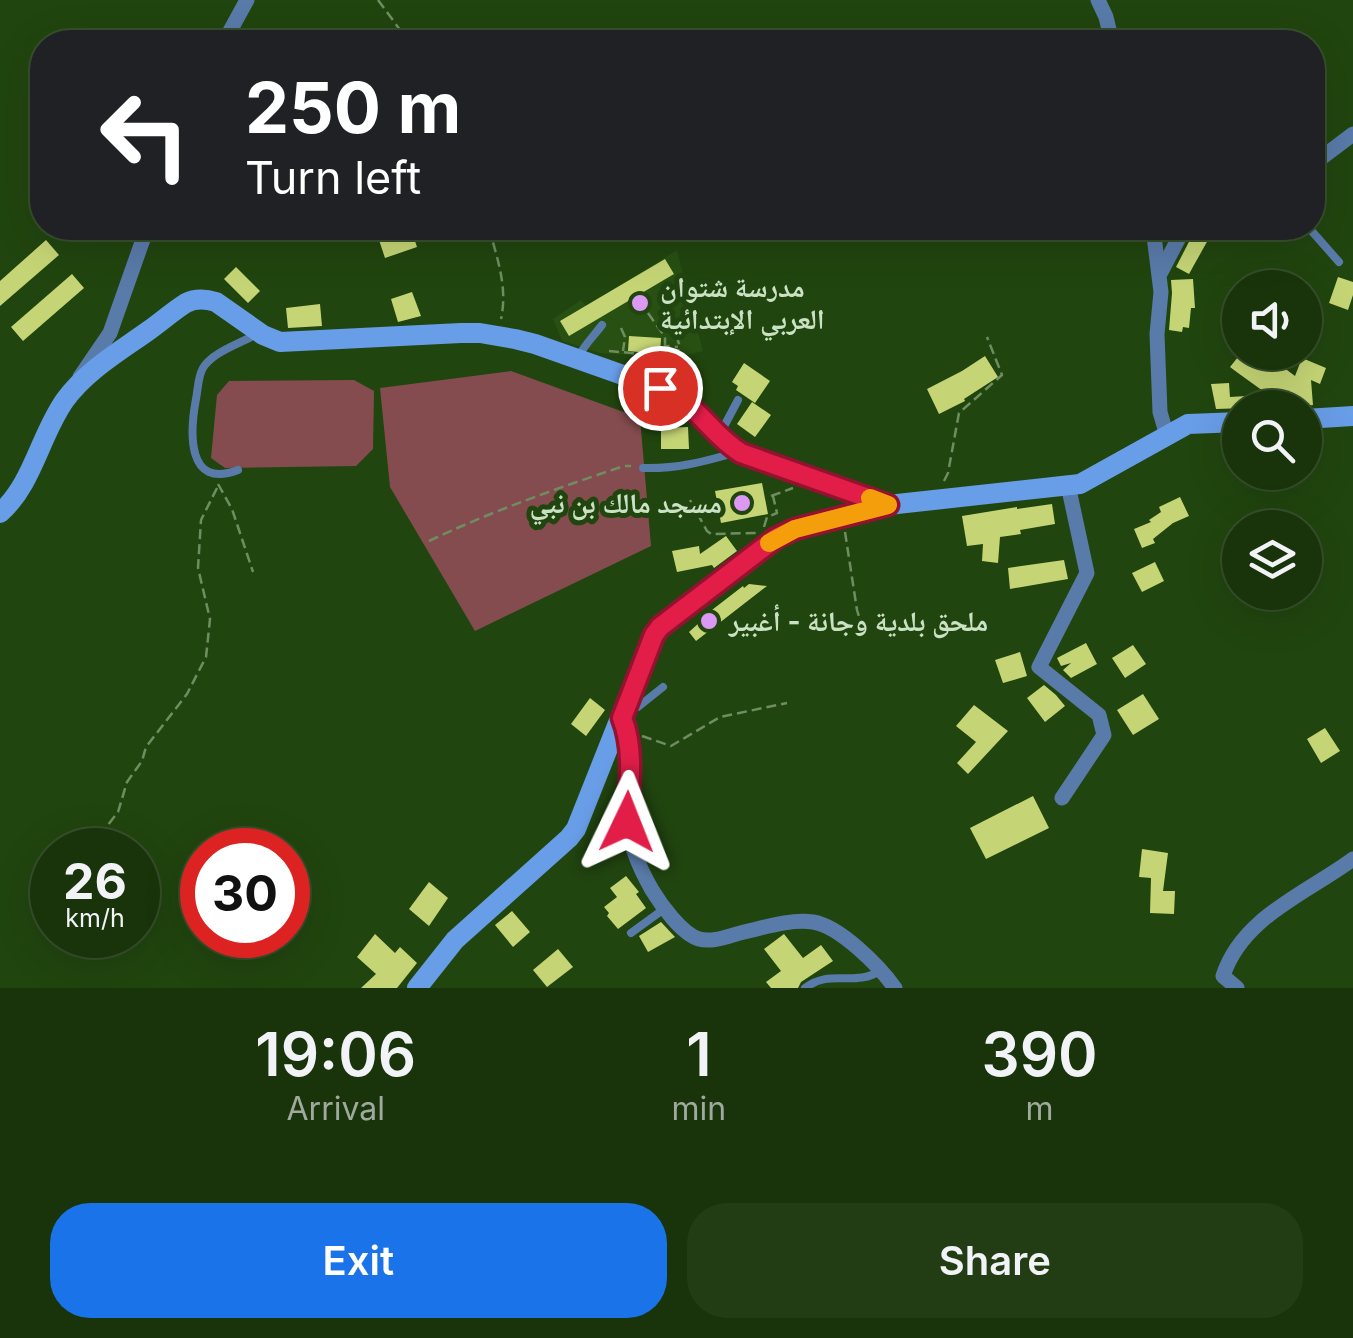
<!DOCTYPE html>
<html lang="en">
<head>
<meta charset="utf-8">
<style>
  body { margin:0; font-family:Inter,"Noto Naskh Arabic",sans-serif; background:#223c14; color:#f1f3f6; height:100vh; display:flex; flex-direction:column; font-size:38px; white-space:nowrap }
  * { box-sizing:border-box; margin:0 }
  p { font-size:32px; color:#9faa9d }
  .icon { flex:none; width:55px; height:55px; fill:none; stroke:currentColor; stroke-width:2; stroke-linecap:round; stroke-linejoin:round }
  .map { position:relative; height:988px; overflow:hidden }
  .sheet { display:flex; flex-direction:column; background:#19340b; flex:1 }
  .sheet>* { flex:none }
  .top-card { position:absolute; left:30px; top:30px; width:1295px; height:210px; border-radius:40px; box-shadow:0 10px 40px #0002,0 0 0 2px #374f2c; background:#202124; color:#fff; overflow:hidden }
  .controls { position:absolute; left:1222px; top:270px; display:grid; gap:20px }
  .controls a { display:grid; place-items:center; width:100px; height:100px; border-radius:50%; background:#19340b; box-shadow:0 10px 40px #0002,0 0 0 2px #374f2c; font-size:50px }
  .speed { position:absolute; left:30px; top:828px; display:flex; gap:20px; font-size:50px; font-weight:700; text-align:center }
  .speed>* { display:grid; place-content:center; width:130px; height:130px; border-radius:50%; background:#19340b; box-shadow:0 10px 40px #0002,0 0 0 2px #374f2c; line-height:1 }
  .speed small { font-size:25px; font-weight:400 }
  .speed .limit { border:15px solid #d22; background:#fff; color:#111 }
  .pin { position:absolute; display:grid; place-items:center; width:85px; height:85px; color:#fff; margin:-42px; border:5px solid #fff; border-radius:50%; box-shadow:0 2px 10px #0007 }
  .me { position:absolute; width:110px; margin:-55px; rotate:2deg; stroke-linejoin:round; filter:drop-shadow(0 0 8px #0008) }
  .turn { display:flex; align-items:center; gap:35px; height:210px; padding:0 50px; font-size:45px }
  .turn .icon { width:130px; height:130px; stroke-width:2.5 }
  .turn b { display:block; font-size:70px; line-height:85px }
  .eta { display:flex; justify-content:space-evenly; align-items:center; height:170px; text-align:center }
  .eta b { font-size:60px; font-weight:600; line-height:70px }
  .button { display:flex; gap:20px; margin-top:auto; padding:20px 50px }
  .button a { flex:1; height:115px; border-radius:40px; background:#1a73e8; color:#fff; font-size:40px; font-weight:600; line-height:115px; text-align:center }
  .button a+a { background:#223c14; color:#f1f3f6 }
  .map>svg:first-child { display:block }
  .built { fill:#275012 }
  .green { fill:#844c4f }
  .building { fill:#c5d575 }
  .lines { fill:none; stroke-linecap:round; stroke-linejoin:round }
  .path { stroke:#708d62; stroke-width:2.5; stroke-dasharray:10 5; stroke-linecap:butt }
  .lane { stroke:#597ba9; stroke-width:8 }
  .street { stroke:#597ba9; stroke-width:15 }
  .secondary { stroke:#689de7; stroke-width:20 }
  .route-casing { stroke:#92132f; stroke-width:25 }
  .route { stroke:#e11d48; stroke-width:18 }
  .slow { stroke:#f59e0b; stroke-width:18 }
  .poi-dot { fill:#dc99f4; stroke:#21450f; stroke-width:4 }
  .labels { text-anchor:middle; stroke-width:10; stroke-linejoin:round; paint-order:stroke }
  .poi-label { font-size:28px; font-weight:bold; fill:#cbe1c3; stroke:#21450f; text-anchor:start }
</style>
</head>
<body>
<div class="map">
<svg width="1353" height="988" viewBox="0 0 1353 988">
  <rect width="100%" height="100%" fill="#21450f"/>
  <polygon class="built" points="677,250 703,351 675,358 600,353 562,341 553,319 581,300 586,306"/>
  <g class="green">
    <polygon points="511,371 640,418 651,546 475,631 390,487 380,388"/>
    <polygon points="354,380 374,391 373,449 356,466 225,468 211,458 217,395 229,381"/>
  </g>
  <g class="building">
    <polygon points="411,229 417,247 385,258 379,240"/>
    <polygon points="1194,232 1208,240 1189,274 1176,267"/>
    <polygon points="46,240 59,255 0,306 0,281"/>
    <polygon points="665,259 674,274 569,336 560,321"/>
    <polygon points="236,267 260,291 248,303 224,279"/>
    <polygon points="72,274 84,288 23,341 11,327"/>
    <polygon points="1338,277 1353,282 1353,295 1348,310 1329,303"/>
    <polygon points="1193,279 1195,308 1191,308 1189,328 1183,327 1182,332 1169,330 1172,293 1171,280"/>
    <polygon points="412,292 421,316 398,322 391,299"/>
    <polygon points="320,304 322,326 288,328 286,308"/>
    <polygon points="629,336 661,338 660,354 628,351"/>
    <polygon points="1242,352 1263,352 1295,376 1302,358 1326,368 1320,384 1311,380 1313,405 1289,408 1289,399 1265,389 1263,391 1238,373 1230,367"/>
    <polygon points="985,356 998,377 964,399 965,401 939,414 927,389 962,371"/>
    <polygon points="744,363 770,381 755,403 736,390 738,386 732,382"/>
    <polygon points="1229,383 1230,397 1246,396 1247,408 1216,409 1211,384"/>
    <polygon points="752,402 771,415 755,437 737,424"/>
    <polygon points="688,427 689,449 661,449 661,428"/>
    <polygon points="762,483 768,514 721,523 715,491"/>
    <polygon points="1180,497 1189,516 1173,523 1153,539 1155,543 1142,548 1134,529 1151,522 1149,520 1161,512 1159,507"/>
    <polygon points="1052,504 1055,524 1020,530 1021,534 1000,537 998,563 982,561 983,544 967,546 962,516 1017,507 1017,509"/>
    <polygon points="726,536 737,551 714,568 712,565 677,572 672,551 699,546 700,554"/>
    <polygon points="1064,560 1068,579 1010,589 1008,568"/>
    <polygon points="1155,562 1164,581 1142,592 1132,573"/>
    <polygon points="749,584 767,586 696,641 689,632 700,622 699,620 743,586 744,588"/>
    <polygon points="1086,643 1097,664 1071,678 1063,670 1071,663 1061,666 1057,658"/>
    <polygon points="1133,645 1146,664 1125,678 1112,658"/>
    <polygon points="1020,652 1027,676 1003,683 995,660"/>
    <polygon points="1044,685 1056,695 1065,706 1045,722 1027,698"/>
    <polygon points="1143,694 1159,719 1133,735 1117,710"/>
    <polygon points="590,698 605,710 586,736 571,724"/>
    <polygon points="974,705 1008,731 968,774 957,763 976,742 956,726"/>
    <polygon points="1325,728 1340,751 1321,763 1307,739"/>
    <polygon points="1033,796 1049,828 986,859 970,828"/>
    <polygon points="1142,849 1168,853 1163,891 1175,891 1174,914 1150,913 1151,878 1139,877"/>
    <polygon points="626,876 639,892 636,894 646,908 618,929 607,916 609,913 604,907 617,897 610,888"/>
    <polygon points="429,882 448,898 429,926 409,909"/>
    <polygon points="512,911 530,932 513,947 495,925"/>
    <polygon points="661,922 675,937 648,952 639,936"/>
    <polygon points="375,934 395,953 400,947 417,963 397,988 361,988 376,974 357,957"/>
    <polygon points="784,934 803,958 821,945 833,961 801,982 798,988 771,988 766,982 781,971 764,949"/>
    <polygon points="558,949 573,967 547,987 533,970"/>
  </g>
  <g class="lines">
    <g class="path">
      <polyline points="378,0 409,42"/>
      <path d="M 489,228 C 497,258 508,287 501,319"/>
      <polyline points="667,306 679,344 677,363"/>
      <polyline points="648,313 665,337 665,346"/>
      <polyline points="621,328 625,337 623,351"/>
      <polyline points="609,351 664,356 665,346 678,347"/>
      <polyline points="944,481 948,473 959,413 1002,375 987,337"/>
      <polyline points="218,484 232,509 253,572"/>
      <polyline points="771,496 793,488"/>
      <polyline points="690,500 707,531 711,534 757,533"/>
      <polyline points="764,527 767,517 777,513 773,496"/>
      <polyline points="845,532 857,610 861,623"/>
      <path d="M 429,541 C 492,511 558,488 624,466 L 631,466"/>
      <polyline points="642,736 671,746 720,717 787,703"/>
      <polyline points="94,850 104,830 118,812 127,782 142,761 146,747 187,694 206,657 210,619 198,568 201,520 218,486"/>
    </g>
    <g class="lane">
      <polyline points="1309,228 1339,262"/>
      <path d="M 577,359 C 584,345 593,337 602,325"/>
      <polyline points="679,392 683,376 689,365"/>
      <polyline points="721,432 738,400"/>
      <path d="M 643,468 C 676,469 703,462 734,453"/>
      <path d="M 238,470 C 186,490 190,431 196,399 C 198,389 198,376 203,368 C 213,352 239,344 255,335"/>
      <polyline points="626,707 638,707 663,687"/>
      <polyline points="631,933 664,909"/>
      <path d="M 805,988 C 832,968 853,988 882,970"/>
    </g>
    <g class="street">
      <polyline points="1098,0 1106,17 1112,42"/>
      <polyline points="224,42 247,0"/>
      <polyline points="1312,165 1353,134"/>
      <polyline points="1153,228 1161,292 1157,334 1160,412 1167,436"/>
      <polyline points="1161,272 1184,228"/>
      <polyline points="80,377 110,333 147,228"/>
      <path d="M 621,719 C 635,750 627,784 627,817 C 628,842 640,869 652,890 C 661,905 682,934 699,939 C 713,943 731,935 744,932 C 766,927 790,919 813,922 C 840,926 880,967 895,988"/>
      <polyline points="1062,798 1104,735 1099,715 1039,667 1087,573 1068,485"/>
      <path d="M 1237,988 L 1223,976 C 1242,917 1307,893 1353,859"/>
    </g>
    <g class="secondary">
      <polyline points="1305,419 1353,416"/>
      <path d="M 0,513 C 33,484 40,435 65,400 C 86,371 120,351 148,331 C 161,322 173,311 186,303 C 196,298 206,299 216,302 L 263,335 L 280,342 L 461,333 L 480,333 L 515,339 L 535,344 L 671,392 L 691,406 L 726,443 L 741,453 L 886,504"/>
      <polyline points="417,988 455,940 569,838 576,829 653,635 660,627 776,538 795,529 888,505 1080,484 1188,424 1240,422"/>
    </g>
  </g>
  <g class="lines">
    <g class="route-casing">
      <path id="route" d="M 627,822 C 629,788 635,750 622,718 L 654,635 L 660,627 L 776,538 L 795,529 L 888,505 L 741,453 C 709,433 698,403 660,388"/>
    </g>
    <use href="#route" class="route"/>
    <polyline class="slow" points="769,543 795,529 888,505 870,498"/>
  </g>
  <g class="poi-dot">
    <circle cx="640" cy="303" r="10"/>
    <circle cx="742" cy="503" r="10"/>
    <circle cx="709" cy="621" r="10"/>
  </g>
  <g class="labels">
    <g class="poi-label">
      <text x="660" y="297">مدرسة شتوان<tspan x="660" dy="32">العربي الإبتدائية</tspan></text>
      <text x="722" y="513" text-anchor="end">مسجد مالك بن نبي</text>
      <text x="729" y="631">ملحق بلدية وجانة - أغبير</text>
    </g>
  </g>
</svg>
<div class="controls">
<a><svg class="icon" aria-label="sound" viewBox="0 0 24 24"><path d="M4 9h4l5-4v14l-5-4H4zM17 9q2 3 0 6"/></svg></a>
<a><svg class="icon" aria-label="search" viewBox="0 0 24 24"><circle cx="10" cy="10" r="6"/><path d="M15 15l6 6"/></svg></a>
<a><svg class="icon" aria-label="layers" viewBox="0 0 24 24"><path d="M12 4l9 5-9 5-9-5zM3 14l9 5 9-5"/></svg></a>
</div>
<div class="speed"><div>26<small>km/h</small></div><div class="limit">30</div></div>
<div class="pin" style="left:660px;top:388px;background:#d93025"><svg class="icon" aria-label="arrive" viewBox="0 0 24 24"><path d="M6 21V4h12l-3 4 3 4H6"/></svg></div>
<svg class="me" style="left:627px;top:822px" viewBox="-20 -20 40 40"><path d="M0-17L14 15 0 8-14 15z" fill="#e11d48" stroke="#fff" stroke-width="4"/></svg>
<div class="top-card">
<div class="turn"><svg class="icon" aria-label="left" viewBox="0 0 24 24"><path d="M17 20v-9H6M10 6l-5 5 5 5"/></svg><div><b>250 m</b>Turn left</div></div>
</div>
</div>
<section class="sheet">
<div class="eta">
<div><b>19:06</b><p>Arrival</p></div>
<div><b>1</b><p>min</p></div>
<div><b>390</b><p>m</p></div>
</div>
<div class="button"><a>Exit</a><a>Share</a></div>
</section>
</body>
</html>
